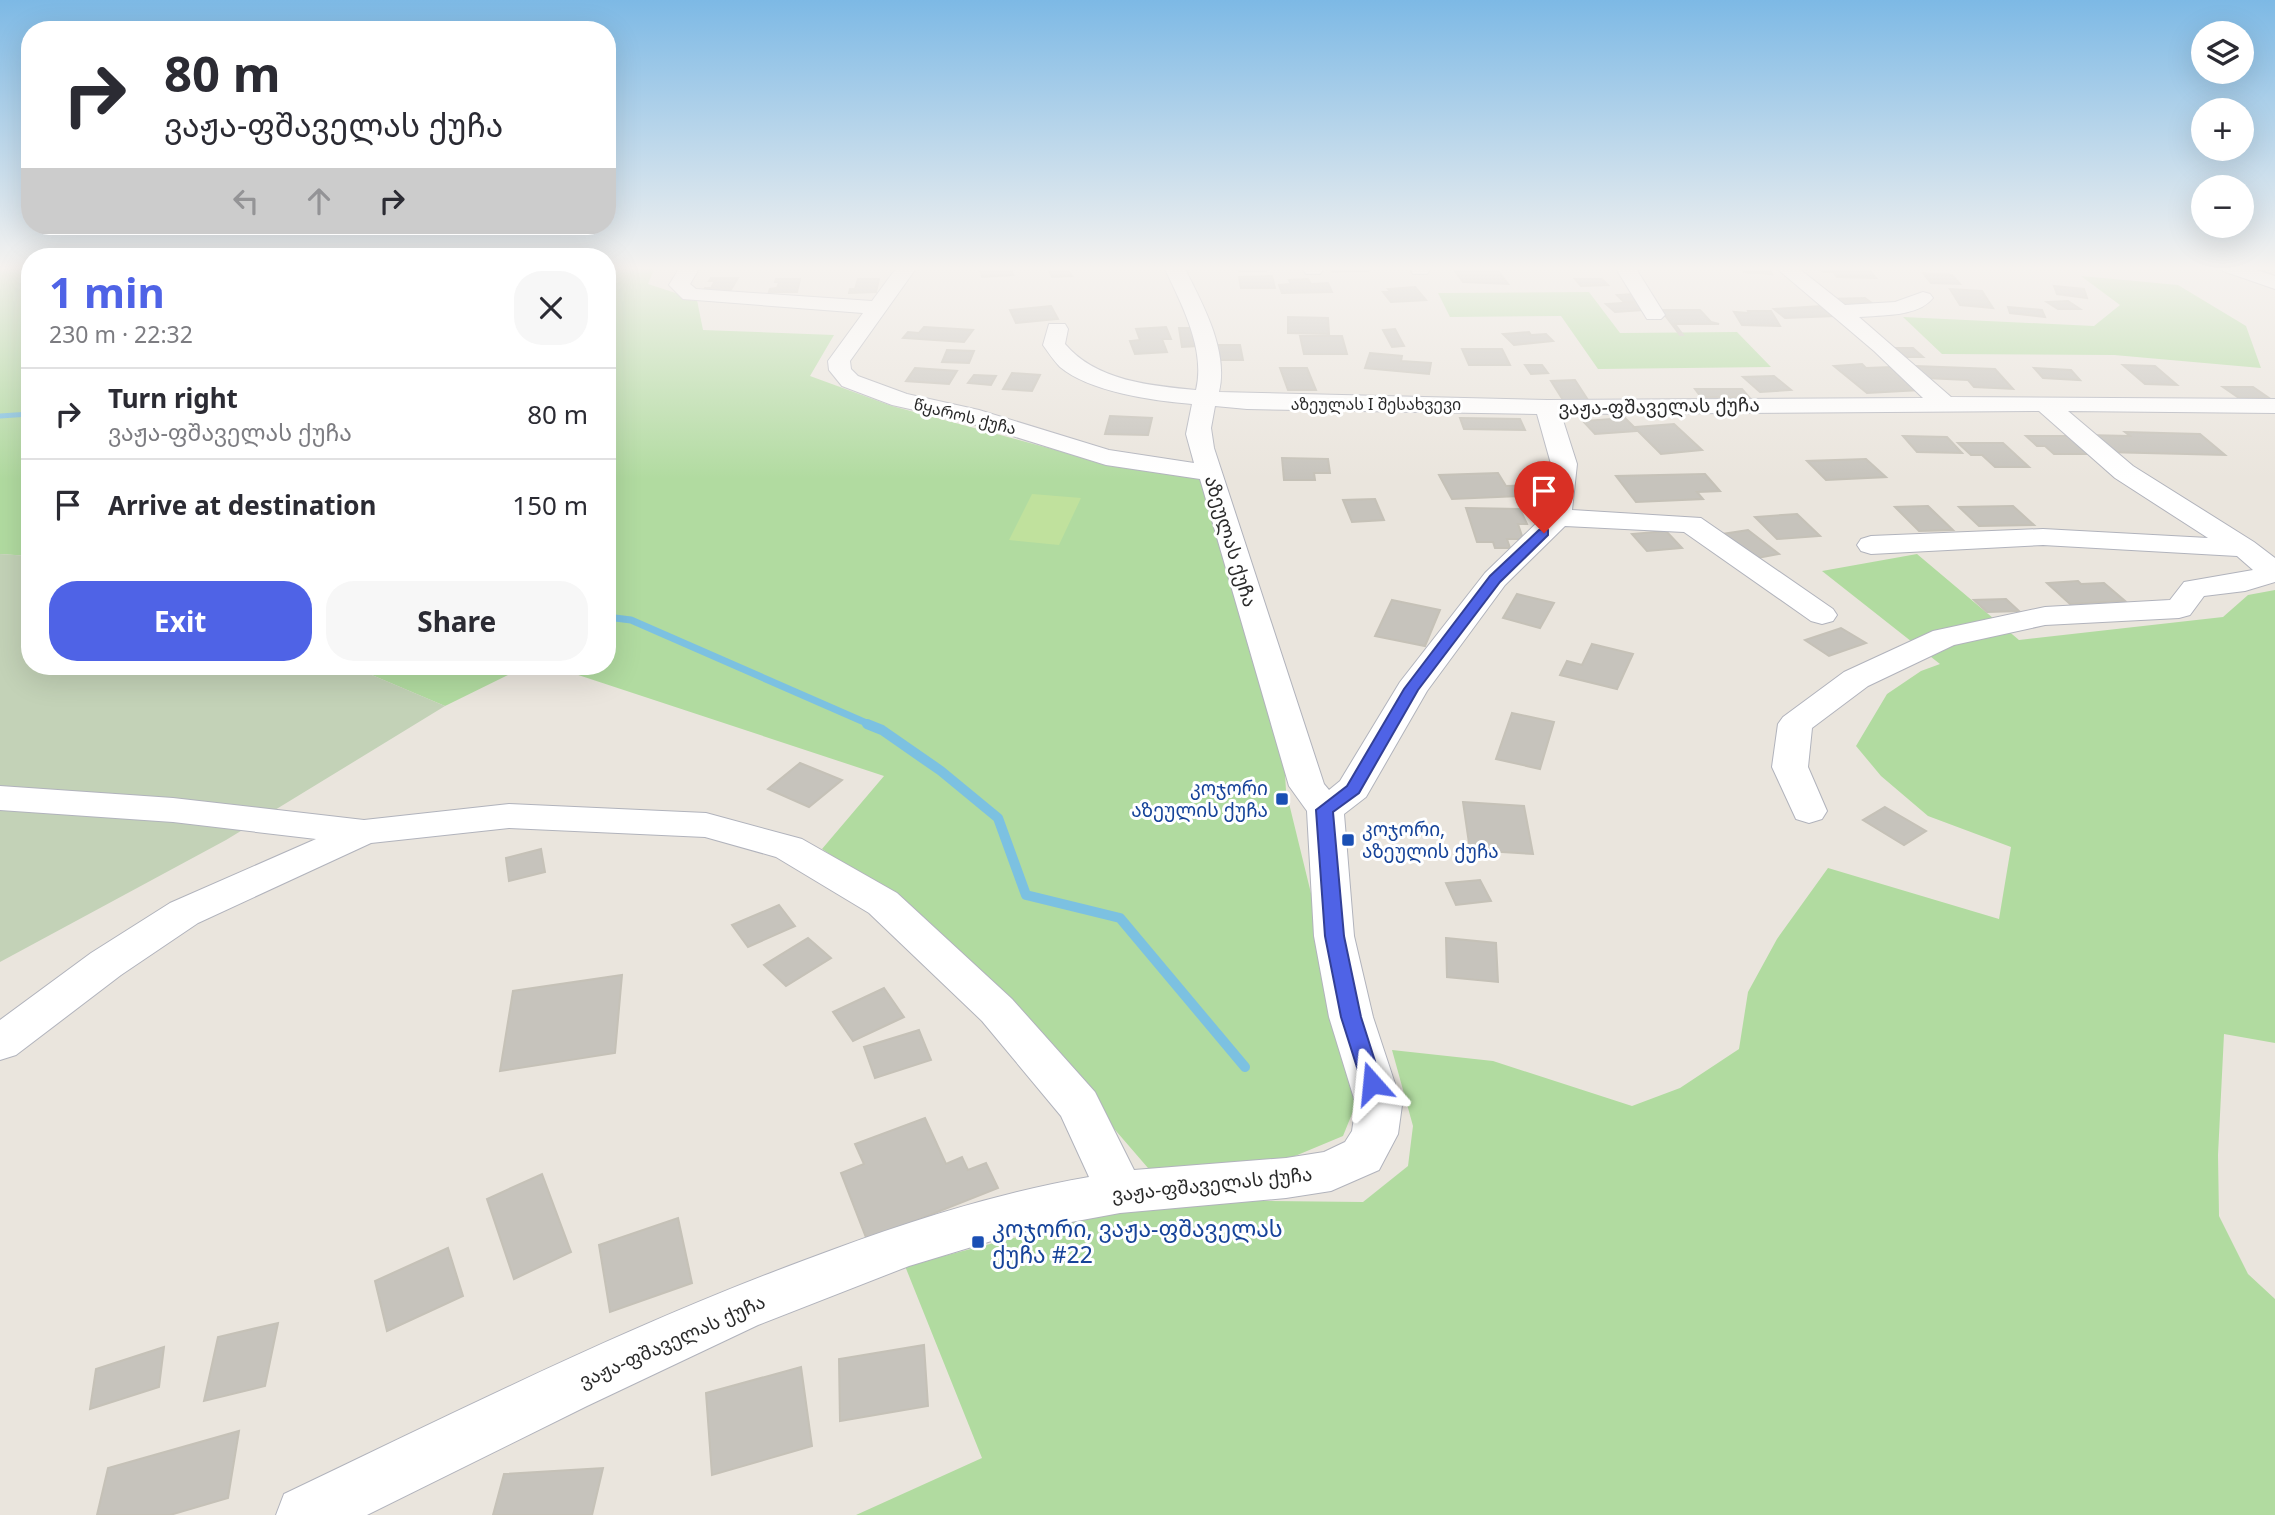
<!DOCTYPE html>
<html lang="en">
<head>
<meta charset="utf-8">
<style>
  body { margin:0; font-family:"Noto Sans","Noto Sans Georgian",sans-serif; background:#f7f7f7; color:#2b2b33; height:100vh; display:flex; flex-direction:column; font-size:26px; white-space:nowrap }
  * { box-sizing:border-box; margin:0 }
  p { font-size:23px; color:#7c7c81 }
  .icon { flex:none; width:38px; height:38px; fill:none; stroke:currentColor; stroke-width:2; stroke-linecap:round; stroke-linejoin:round }
  .map { position:relative; flex:1; overflow:hidden }
  .details { position:absolute; left:21px; top:248px; width:595px; height:427px; display:flex; flex-direction:column; background:#fff; border-radius:28px; box-shadow:0 7px 28px #0002 }
  .details>* { flex:none }
  .hud { position:absolute; left:21px; top:21px; width:595px; height:214px; border-radius:28px; box-shadow:0 7px 28px #0002; background:#fff; color:#2b2b33; overflow:hidden }
  .buttons { position:absolute; left:2191px; top:21px; display:grid; gap:14px }
  .buttons a { display:grid; place-items:center; width:63px; height:63px; border-radius:50%; background:#fff; box-shadow:0 7px 28px #0002; font-size:35px }
  .pin { position:absolute; display:grid; place-items:center; width:60px; height:60px; color:#fff; margin:-72px -30px; border-radius:50% 50% 50% 0; rotate:-45deg; box-shadow:0 0 7px #0007 }
  .pin .icon { rotate:45deg }
  .me { position:absolute; width:77px; margin:-38px; rotate:342deg; stroke-linejoin:round; filter:drop-shadow(0 0 5px #0008) }
  .turn { display:flex; align-items:center; gap:24px; height:147px; padding:0 28px; font-size:32px }
  .turn .icon { width:91px; height:91px; stroke-width:2.5 }
  .turn b { display:block; font-size:49px; line-height:60px }
  .lanes { display:flex; align-items:center; height:66px; padding:0 28px; background:#0003; justify-content:center; gap:35px; direction:ltr }
  .lanes .off { opacity:.35 }
  .round { display:grid; place-items:center; flex:none; width:74px; height:74px; border-radius:28px; background:#f7f7f7 }
  .head { display:flex; align-items:center; justify-content:space-between; height:119px; padding:0 28px }
  h1 { font-size:42px; font-weight:700; line-height:52px; color:#4f63e6 }
  .cta { display:flex; gap:14px; margin-top:auto; padding:14px 28px }
  .cta a { flex:1; height:80px; border-radius:28px; background:#4f63e6; color:#fff; font-size:28px; font-weight:700; line-height:80px; text-align:center }
  .cta a+a { background:#f7f7f7; color:#2b2b33 }
  ul { padding:0; list-style:none }
  li { display:flex; align-items:center; gap:21px; height:91px; padding:0 28px; border-top:2px solid #e1e1e2 }
  li div { flex:1 }
  li b { display:block; font-size:26px }
  li em { font-style:normal }
  .map>svg:first-child { display:block }
  .green { fill:#b1dba0 }
  .cemetery { fill:#c3d2b7 }
  .pitch { fill:#c0e19d }
  .lines { fill:none; stroke-linecap:round; stroke-linejoin:round }
  .stream-far2 { stroke:#7cc1e1; stroke-width:5 }
  .stream-far1 { stroke:#7cc1e1; stroke-width:7 }
  .stream { stroke:#7cc1e1; stroke-width:10 }
  .building { fill:#c6c3bc; stroke:#c5c1b7; stroke-width:2 }
  .minor-casing { stroke:#b1b3bc; stroke-width:2 }
  .minor { fill:#fff; fill-rule:evenodd }
  .route { fill:#4f63e6; stroke:#334096; stroke-width:2 }
  .transit-dot { fill:#1a4fb4; stroke:#fff; stroke-width:2.5 }
  .labels { text-anchor:middle; stroke-width:6; stroke-linejoin:round; paint-order:stroke }
  .far-street-label { font-size:16px; fill:#2a2a2a; stroke:#fff }
  .street-label { font-size:19px; fill:#2a2a2a; stroke:#fff }
  .transit-label { font-size:19px; fill:#164399; stroke:#fff; text-anchor:end }
  .near-transit-label { font-size:23px; fill:#164399; stroke:#fff; text-anchor:start }
</style>
</head>
<body>
<div class="map">
<svg width="2275" height="1515" viewBox="0 0 2275 1515">
  <rect width="100%" height="100%" fill="#eae5dd"/>
  <g class="green">
    <polygon points="0,267 30,267 30,556 0,554"/>
    <polygon points="607,267 655,267 648,284 697,300 703,330 834,335 810,376 892,406 1071,454 1202,477 1284,756 1286,791 1360,1094 1343,1136 1283,1161 1179,1168 1148,1168 965,956 924,917 822,849 884,776 554,667 607,667"/>
    <polygon points="2081,276 2178,285 2246,326 2261,368 2114,355 1942,354 1903,317 2094,326 2120,305"/>
    <polygon points="1589,292 1620,333 1737,332 1771,367 1598,369 1561,316 1450,317 1438,293"/>
    <polygon points="1917,554 2019,640 2223,617 2248,595 2275,590 2275,1043 2224,1034 2218,1155 2219,1216 2248,1274 2275,1299 2275,1515 856,1515 982,1458 905,1266 1117,1211 1183,1200 1363,1202 1408,1166 1413,1126 1392,1050 1493,1061 1632,1106 1680,1088 1739,1049 1748,992 1777,939 1828,868 1999,919 2011,847 1928,816 1881,776 1856,746 1887,694 1921,671 1940,664 1822,571"/>
    <polygon points="353,667 524,667 445,706"/>
  </g>
  <polygon class="cemetery" points="0,554 30,556 30,667 353,667 445,706 226,840 0,962"/>
  <polygon class="pitch" points="1032,494 1081,498 1059,545 1009,540"/>
  <g class="lines">
    <polyline class="stream-far2" points="0,416 30,414"/>
    <polyline class="stream-far1" points="607,617 631,620 871,725"/>
    <polyline class="stream" points="867,724 882,730 941,771 998,818 1026,895 1120,918 1245,1067"/>
  </g>
  <g class="building">
    <polygon points="980,267 1011,267 1013,275 982,277"/>
    <polygon points="1237,267 1265,267 1266,271 1239,271"/>
    <polygon points="1329,267 1366,267 1368,271 1332,272"/>
    <polygon points="1452,267 1495,267 1508,284 1463,282"/>
    <polygon points="1740,267 1768,267 1772,274 1744,272"/>
    <polygon points="1818,267 1867,268 1876,278 1837,277 1834,272 1823,272"/>
    <polygon points="1068,269 1072,276 1052,277 1049,270"/>
    <polygon points="1923,273 1952,275 1960,284 1931,283"/>
    <polygon points="1272,276 1275,288 1241,288 1239,277"/>
    <polygon points="711,278 738,278 730,291 703,291 705,288 711,288 715,281 709,281"/>
    <polygon points="776,279 800,279 797,292 769,292 770,289 777,288 779,282 775,282"/>
    <polygon points="858,279 879,279 876,292 849,293 850,289 855,289"/>
    <polygon points="1308,279 1311,284 1328,283 1332,292 1282,293 1279,285 1291,284 1289,280"/>
    <polygon points="1575,279 1602,279 1608,285 1581,286"/>
    <polygon points="2054,286 2084,289 2087,298 2057,294"/>
    <polygon points="1415,287 1426,300 1391,302 1383,292 1391,292 1388,289"/>
    <polygon points="1950,289 1982,291 1993,308 1960,305"/>
    <polygon points="1633,294 1642,302 1625,303 1617,295"/>
    <polygon points="1865,298 1876,306 1840,307 1829,299"/>
    <polygon points="2068,301 2080,309 2058,309 2047,302"/>
    <polygon points="1636,302 1645,310 1615,312 1606,304"/>
    <polygon points="1051,306 1058,319 1016,323 1010,310"/>
    <polygon points="1822,306 1834,316 1785,318 1774,309"/>
    <polygon points="2008,307 2042,310 2045,317 2010,313"/>
    <polygon points="1661,310 1700,310 1711,322 1719,324 1675,324 1683,335 1680,335"/>
    <polygon points="1748,311 1771,311 1780,326 1742,325 1734,312 1749,313"/>
    <polygon points="1288,317 1328,318 1329,334 1288,333"/>
    <polygon points="924,327 973,330 964,342 903,338 908,332 919,333"/>
    <polygon points="1166,327 1171,339 1162,339 1167,352 1135,354 1130,341 1140,340 1136,329"/>
    <polygon points="1179,328 1194,328 1197,346 1182,347"/>
    <polygon points="1395,329 1404,346 1392,347 1383,330"/>
    <polygon points="1529,332 1531,335 1546,334 1553,341 1514,345 1503,334"/>
    <polygon points="1300,336 1342,336 1347,354 1304,354"/>
    <polygon points="1214,345 1240,345 1243,360 1216,360"/>
    <polygon points="1895,348 1913,348 1923,357 1906,357"/>
    <polygon points="1462,349 1502,349 1510,365 1469,365"/>
    <polygon points="947,350 974,351 969,363 942,362"/>
    <polygon points="1370,353 1402,356 1401,361 1431,363 1429,374 1365,368"/>
    <polygon points="1862,364 1866,368 1892,367 1923,390 1867,393 1834,366"/>
    <polygon points="1525,365 1542,365 1548,373 1531,374"/>
    <polygon points="2123,365 2155,366 2177,385 2145,384"/>
    <polygon points="1915,366 1995,369 2013,389 1974,387 1968,380 1925,378"/>
    <polygon points="915,368 957,371 949,384 906,381"/>
    <polygon points="1280,368 1307,368 1316,390 1288,390"/>
    <polygon points="2034,368 2071,370 2080,380 2043,378"/>
    <polygon points="1012,373 1040,375 1032,391 1003,389"/>
    <polygon points="974,375 996,376 991,385 968,383"/>
    <polygon points="1774,376 1791,390 1760,392 1743,377"/>
    <polygon points="1575,380 1588,400 1563,400 1551,381"/>
    <polygon points="2223,387 2253,387 2269,398 2239,398"/>
    <polygon points="1695,389 1742,389 1749,397 1701,397"/>
    <polygon points="1110,416 1152,418 1148,435 1105,434"/>
    <polygon points="1460,418 1520,419 1525,430 1464,429"/>
    <polygon points="1625,418 1638,431 1595,434 1583,421"/>
    <polygon points="1674,424 1702,450 1661,454 1634,427"/>
    <polygon points="2125,432 2200,434 2225,455 2104,452 2087,435 2130,436"/>
    <polygon points="1903,436 1947,437 1962,453 1917,452"/>
    <polygon points="2026,436 2069,436 2090,454 2054,454 2045,446 2037,446"/>
    <polygon points="1958,443 2003,443 2029,467 1995,467 1982,455 1971,455"/>
    <polygon points="1282,458 1328,459 1330,473 1314,473 1315,480 1284,480"/>
    <polygon points="1866,459 1886,477 1826,480 1807,461"/>
    <polygon points="1498,473 1506,486 1539,485 1546,495 1452,499 1439,475"/>
    <polygon points="1705,474 1720,491 1697,492 1703,499 1636,502 1616,476"/>
    <polygon points="1375,499 1384,520 1352,522 1343,500"/>
    <polygon points="1928,506 1953,530 1919,531 1895,507"/>
    <polygon points="2013,506 2034,525 1979,526 1959,507"/>
    <polygon points="1466,508 1520,509 1527,524 1518,524 1523,539 1507,539 1510,548 1495,548 1493,542 1477,542"/>
    <polygon points="1797,514 1820,536 1777,539 1755,517"/>
    <polygon points="1748,530 1779,554 1747,560 1716,535"/>
    <polygon points="1666,531 1682,548 1647,551 1632,534"/>
    <polygon points="2078,581 2081,584 2104,583 2125,601 2070,604 2047,583"/>
    <polygon points="1517,594 1554,603 1540,628 1503,618"/>
    <polygon points="2006,599 2019,611 1987,612 1974,600"/>
    <polygon points="1392,600 1440,610 1425,646 1375,636"/>
    <polygon points="1841,628 1866,643 1829,656 1805,640"/>
    <polygon points="1592,644 1633,654 1617,689 1560,675 1567,661 1582,665"/>
    <polygon points="1512,713 1554,722 1540,769 1496,759"/>
    <polygon points="800,763 842,780 809,807 768,789"/>
    <polygon points="1463,802 1524,806 1533,854 1470,850"/>
    <polygon points="1885,807 1926,831 1904,845 1863,820"/>
    <polygon points="541,849 545,872 509,881 506,858"/>
    <polygon points="1480,880 1491,901 1456,905 1446,883"/>
    <polygon points="779,905 795,926 748,947 732,925"/>
    <polygon points="808,938 831,958 786,986 764,965"/>
    <polygon points="1446,938 1496,943 1498,982 1447,977"/>
    <polygon points="622,975 615,1053 500,1071 513,991"/>
    <polygon points="884,988 904,1017 853,1041 833,1012"/>
    <polygon points="919,1030 931,1060 875,1078 864,1047"/>
    <polygon points="925,1118 946,1164 962,1157 968,1170 986,1163 998,1188 867,1240 841,1173 864,1164 855,1144"/>
    <polygon points="542,1174 571,1252 514,1279 487,1199"/>
    <polygon points="678,1218 692,1283 610,1312 599,1245"/>
    <polygon points="448,1248 463,1296 387,1331 375,1281"/>
    <polygon points="278,1323 265,1386 204,1401 218,1337"/>
    <polygon points="924,1345 928,1406 840,1421 839,1359"/>
    <polygon points="164,1347 159,1387 90,1409 96,1369"/>
    <polygon points="801,1367 812,1446 712,1475 706,1393"/>
    <polygon points="239,1431 228,1498 170,1515 97,1515 108,1468"/>
    <polygon points="603,1468 592,1515 493,1515 504,1474"/>
  </g>
  <g class="lines">
    <g class="minor-casing">
      <g id="minor">
        <path d="M 680,267 L 700,267 L 690,284 L 696,289 L 872,301 L 897,267 L 917,267 L 850,361 L 851,369 L 858,376 L 907,394 L 979,410 L 1109,450 L 1194,463 L 1186,434 L 1192,404 C 1154,401 1090,392 1060,367 C 1054,361 1048,352 1043,345 L 1049,324 L 1065,324 L 1068,329 L 1065,344 C 1096,381 1152,386 1196,390 C 1206,349 1181,303 1164,267 L 1184,267 C 1202,303 1229,350 1219,392 L 1547,400 L 1923,398 L 1874,351 L 1775,267 L 1797,267 L 1845,305 L 1895,302 L 1923,292 L 1930,294 L 1933,298 C 1918,317 1882,315 1859,317 L 1951,397 L 2275,399 L 2275,413 L 2068,411 L 2133,466 L 2254,542 L 2275,558 L 2275,582 L 2245,591 L 2204,596 L 2190,615 L 2179,618 L 2045,625 L 1954,645 L 1868,686 L 1812,728 L 1808,767 L 1827,811 L 1822,819 L 1809,823 L 1796,819 L 1772,767 L 1778,724 L 1783,717 L 1844,672 L 1933,631 L 2045,607 L 2170,600 L 2184,582 L 2253,570 L 2237,556 L 2043,545 L 1871,554 L 1861,551 L 1857,545 L 1861,539 L 1871,536 L 2043,529 L 2208,538 L 2115,478 L 2039,411 L 1561,414 L 1577,464 L 1572,510 L 1701,518 L 1833,609 L 1837,615 L 1833,621 L 1822,624 L 1811,621 L 1684,532 L 1565,526 L 1505,585 L 1427,691 L 1366,797 L 1344,814 L 1354,936 L 1373,1017 L 1402,1105 L 1398,1134 L 1379,1170 L 1331,1191 L 1286,1198 L 1120,1213 L 1028,1230 L 909,1266 L 758,1325 L 587,1406 L 367,1515 L 276,1515 L 284,1494 C 456,1412 627,1326 805,1260 C 898,1225 991,1194 1089,1177 L 1061,1116 L 982,1021 L 869,913 L 776,857 L 705,837 L 509,828 L 371,843 L 198,923 L 121,975 L 16,1055 L 0,1060 L 0,1020 L 91,953 L 170,903 L 316,839 L 173,822 L 0,810 L 0,786 L 173,798 L 364,820 L 509,804 L 706,813 L 802,839 L 897,893 L 1012,999 L 1095,1092 L 1134,1170 L 1286,1158 L 1324,1152 L 1345,1142 L 1352,1131 L 1356,1105 L 1329,1017 L 1314,936 L 1307,811 L 1289,786 L 1200,479 L 1106,465 L 964,421 L 892,405 L 842,386 L 829,370 L 828,361 L 863,313 L 683,299 L 669,285 ZM 1215,406 L 1247,409 L 1537,414 L 1551,464 L 1545,515 L 1485,573 L 1400,682 L 1340,781 L 1329,790 L 1324,784 L 1214,448 L 1211,428 Z"/>
        <polygon points="1302,267 1322,267 1323,270 1320,274 1306,274"/>
        <polygon points="1409,267 1429,267 1430,270 1427,274 1413,274"/>
        <polygon points="1615,267 1635,267 1665,315 1661,319 1647,319"/>
        <polygon points="2220,267 2248,267 2275,276 2275,289 2223,271"/>
      </g>
    </g>
    <use href="#minor" class="minor"/>
  </g>
  <linearGradient id="sky" x2="0" y2="1"><stop stop-color="#7db9e5"/><stop offset="0.56" stop-color="#f6f3f0"/><stop offset="1" stop-color="#f6f3f0" stop-opacity="0"/></linearGradient>
  <rect width="2275" height="479" fill="url(#sky)"/>
  <polygon class="route" points="1544,529 1548,530 1548,535 1500,582 1418,690 1359,793 1333,812 1344,936 1361,1017 1382,1083 1379,1088 1372,1091 1365,1088 1362,1083 1341,1017 1325,936 1316,810 1347,786 1404,689 1490,576 1539,530"/>
  <g class="transit-dot">
    <rect x="1275" y="792" width="14" height="14" rx="3.5"/>
    <rect x="1341" y="833" width="14" height="14" rx="3.5"/>
    <rect x="971" y="1235" width="14" height="14" rx="3.5"/>
  </g>
  <g class="labels">
    <g class="far-street-label">
      <text x="1376" y="410">აზეულას I შესახვევი</text>
      <text transform="translate(965 416) rotate(14)" y="6">წყაროს ქუჩა</text>
    </g>
    <g class="street-label">
      <text transform="translate(1659 406) rotate(-1)" y="7">ვაჟა-ფშაველას ქუჩა</text>
      <text transform="translate(1231 541) rotate(73)" y="7">აზეულას ქუჩა</text>
      <text transform="translate(1212 1184) rotate(-6)" y="7">ვაჟა-ფშაველას ქუჩა</text>
      <text transform="translate(672 1341) rotate(-24)" y="7">ვაჟა-ფშაველას ქუჩა</text>
    </g>
    <g class="transit-label">
      <text x="1268" y="795">კოჯორი<tspan x="1268" dy="22">აზეულის ქუჩა</tspan></text>
      <text x="1362" y="836" text-anchor="start">კოჯორი,<tspan x="1362" dy="22">აზეულის ქუჩა</tspan></text>
    </g>
    <g class="near-transit-label">
      <text x="992" y="1237">კოჯორი, ვაჟა-ფშაველას<tspan x="992" dy="26">ქუჩა #22</tspan></text>
    </g>
  </g>
</svg>
<div class="buttons">
<a><svg class="icon" aria-label="layers" viewBox="0 0 24 24"><path d="M12 4l9 5-9 5-9-5zM3 14l9 5 9-5"/></svg></a>
<a>+</a>
<a>−</a>
</div>
<div class="pin" style="left:1544px;top:533px;background:#d93025"><svg class="icon" aria-label="arrive" viewBox="0 0 24 24"><path d="M6 21V4h12l-3 4 3 4H6"/></svg></div>
<svg class="me" style="left:1372px;top:1083px" viewBox="-20 -20 40 40"><path d="M0-17L14 15 0 8-14 15z" fill="#4f63e6" stroke="#fff" stroke-width="4"/></svg>
<div class="hud">
<div class="turn"><svg class="icon" aria-label="right" viewBox="0 0 24 24"><path d="M7 20v-9h11M14 6l5 5-5 5"/></svg><div><b>80 m</b>ვაჟა-ფშაველას ქუჩა</div></div>
<div class="lanes"><svg class="icon off" aria-label="left" viewBox="0 0 24 24"><path d="M17 20v-9H6M10 6l-5 5 5 5"/></svg><svg class="icon off" aria-label="ahead" viewBox="0 0 24 24"><path d="M12 20V5M6 11l6-6 6 6"/></svg><svg class="icon" aria-label="right" viewBox="0 0 24 24"><path d="M7 20v-9h11M14 6l5 5-5 5"/></svg></div>
</div>
<section class="details">
<div class="head"><div><h1>1 min</h1><p>230 m · 22:32</p></div><a class="round"><svg class="icon" aria-label="close" viewBox="0 0 24 24"><path d="M6 6l12 12M18 6L6 18"/></svg></a></div>
<ul>
<li><svg class="icon" aria-label="right" viewBox="0 0 24 24"><path d="M7 20v-9h11M14 6l5 5-5 5"/></svg><div><b>Turn right</b><p>ვაჟა-ფშაველას ქუჩა</p></div><em>80 m</em></li>
<li><svg class="icon" aria-label="arrive" viewBox="0 0 24 24"><path d="M6 21V4h12l-3 4 3 4H6"/></svg><div><b>Arrive at destination</b></div><em>150 m</em></li>
</ul>
<div class="cta"><a>Exit</a><a>Share</a></div>
</section>
</div>
</body>
</html>
